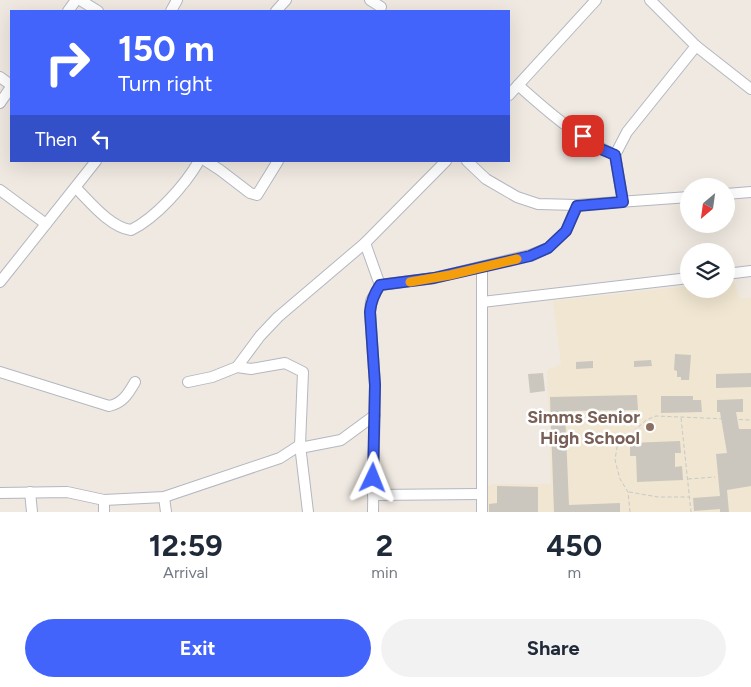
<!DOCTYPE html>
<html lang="en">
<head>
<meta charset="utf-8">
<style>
  body { margin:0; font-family:Figtree,sans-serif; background:#f2f2f3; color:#1f2937; height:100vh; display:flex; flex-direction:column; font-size:19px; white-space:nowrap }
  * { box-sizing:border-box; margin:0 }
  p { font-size:16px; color:#747a83 }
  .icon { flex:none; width:28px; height:28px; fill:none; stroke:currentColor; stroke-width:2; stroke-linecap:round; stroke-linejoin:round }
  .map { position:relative; height:512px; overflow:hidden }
  .panel { display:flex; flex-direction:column; background:#fff; flex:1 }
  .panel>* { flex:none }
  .guide { position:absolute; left:10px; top:10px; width:500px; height:152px; border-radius:0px; box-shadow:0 5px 20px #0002; background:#4264fb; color:#fff; overflow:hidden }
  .needle { width:32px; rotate:209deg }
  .tools { position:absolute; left:680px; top:178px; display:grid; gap:10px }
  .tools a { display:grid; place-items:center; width:55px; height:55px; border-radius:50%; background:#fff; box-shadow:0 5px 20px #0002; font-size:25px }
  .pin { position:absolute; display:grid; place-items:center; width:42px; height:42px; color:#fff; margin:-21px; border-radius:10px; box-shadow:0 2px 8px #0006 }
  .me { position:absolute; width:55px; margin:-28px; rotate:2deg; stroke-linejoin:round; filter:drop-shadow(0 0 4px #0008) }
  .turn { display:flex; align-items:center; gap:18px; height:105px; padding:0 25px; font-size:22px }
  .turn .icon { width:65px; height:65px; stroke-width:2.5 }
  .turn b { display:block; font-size:35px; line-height:42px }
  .then { display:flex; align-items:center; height:48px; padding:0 25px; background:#0003; gap:10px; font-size:19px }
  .eta { display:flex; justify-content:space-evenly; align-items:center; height:85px; text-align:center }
  .eta b { font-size:30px; font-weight:700; line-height:35px }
  .button { display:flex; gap:10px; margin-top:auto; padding:10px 25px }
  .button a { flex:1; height:58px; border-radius:30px; background:#4264fb; color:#fff; font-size:20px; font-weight:700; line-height:58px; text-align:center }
  .button a+a { background:#f2f2f3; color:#1f2937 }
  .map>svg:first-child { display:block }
  .education { fill:#f0e6d1 }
  .building { fill:#cbc7bf }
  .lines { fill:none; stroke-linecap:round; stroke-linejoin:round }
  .minor-casing { stroke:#b4b7c1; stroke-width:12 }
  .path { stroke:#c9c9c9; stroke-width:1; stroke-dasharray:4 2.5; stroke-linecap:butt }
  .minor { stroke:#fff; stroke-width:10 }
  .route-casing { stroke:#2b41a3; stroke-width:12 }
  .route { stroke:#4264fb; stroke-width:9 }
  .slow { stroke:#f59e0b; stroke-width:9 }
  .education-dot { fill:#8d6e63; stroke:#fff; stroke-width:2 }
  .labels { text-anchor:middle; stroke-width:5; stroke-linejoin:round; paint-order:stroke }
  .education-label { font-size:18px; font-weight:bold; fill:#785e54; stroke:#fff; text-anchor:end }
</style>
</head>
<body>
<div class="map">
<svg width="751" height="512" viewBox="0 0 751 512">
  <rect width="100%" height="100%" fill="#efe9e1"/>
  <polygon class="education" points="734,281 740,299 751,297 751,512 485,512 487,487 492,484 551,484 547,370 561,364 553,301 689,286 689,289 726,289 726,282"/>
  <g class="building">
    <polygon points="675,354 691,355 689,380 681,380 681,377 677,377 677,371 674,370"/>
    <polygon points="651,360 652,366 634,367 634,361"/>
    <polygon points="593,361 593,368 576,369 576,362"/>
    <polygon points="543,373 545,391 530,393 528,374"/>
    <polygon points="751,373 751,387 716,388 716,374"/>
    <polygon points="637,395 638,410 565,411 569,505 620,503 620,512 554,512 550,397"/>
    <polygon points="661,396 693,396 693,400 701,400 702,412 661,413"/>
    <polygon points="743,399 743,412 736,412 739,429 751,429 751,486 727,490 729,512 720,512 720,509 694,511 693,498 720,496 716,454 727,453 720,412 717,412 717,400"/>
    <polygon points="680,441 681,453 675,453 675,467 682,466 683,480 637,482 636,456 630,456 630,443"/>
    <polygon points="497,486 538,487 538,512 489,512 489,504 497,503"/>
  </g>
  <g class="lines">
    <g class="minor-casing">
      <g id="minor">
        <polyline points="80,0 98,11"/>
        <polyline points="370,0 381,7"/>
        <polyline points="650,0 696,46 751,89"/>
        <polyline points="68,11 76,0"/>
        <polyline points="171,11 177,0"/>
        <polyline points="276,11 286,0"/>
        <polyline points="0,77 11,85"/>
        <path d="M 518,85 C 547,111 579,139 615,155"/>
        <polyline points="509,95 596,0"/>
        <polyline points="0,103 11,87"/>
        <polyline points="206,161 220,170 250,193 257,195 278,161"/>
        <polyline points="467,161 486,179 517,197 538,204 577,205 689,197"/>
        <path d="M 76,188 C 91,203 110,227 131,230 C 156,218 185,185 199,161"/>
        <polyline points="0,190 46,224"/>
        <polyline points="726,194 751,192"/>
        <polyline points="623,202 615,155 627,132 696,46"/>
        <polyline points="365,243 380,285 434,278 530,255 548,248 566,231 577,205"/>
        <polyline points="726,274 751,271"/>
        <polyline points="0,282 96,161"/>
        <polyline points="482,302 689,278"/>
        <polyline points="237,367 260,336 278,317 365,243 446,161"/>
        <path d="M 0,372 L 109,406 C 123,403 128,394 135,382"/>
        <polyline points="188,382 212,377 237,367 251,369 285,363 303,372 300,445 308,512"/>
        <polyline points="300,448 341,440 375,415"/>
        <polyline points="30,492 32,512"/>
        <polyline points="0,493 67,492 104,500 164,497 280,458 300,445"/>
        <polyline points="373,495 481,494"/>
        <polyline points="164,497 166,512"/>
        <polyline points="104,512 104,500"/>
        <polyline points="373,512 375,385 370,312 371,301 380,285"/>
        <polyline points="482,512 482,268"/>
      </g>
    </g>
    <g class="path">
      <polyline points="681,418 691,512"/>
      <polyline points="688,479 715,477"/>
      <polyline points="629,492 658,497 689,497"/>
      <polyline points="630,512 628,492 620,479 615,460 617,447 646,420 656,416 751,420"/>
    </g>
    <use href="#minor" class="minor"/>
  </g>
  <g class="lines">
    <g class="route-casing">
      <path id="route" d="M 373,478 L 375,385 L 370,312 C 371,301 374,294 380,285 L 434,278 L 530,256 L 548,248 L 566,231 L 577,206 L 623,202 L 615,155 L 596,147 L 583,136"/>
    </g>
    <use href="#route" class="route"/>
    <polyline class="slow" points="410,282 450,275 517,259"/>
  </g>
  <circle class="education-dot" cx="650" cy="427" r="5"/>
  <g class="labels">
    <g class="education-label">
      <text x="640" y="423">Simms Senior<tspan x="640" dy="21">High School</tspan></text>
    </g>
  </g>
</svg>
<div class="tools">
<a><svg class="needle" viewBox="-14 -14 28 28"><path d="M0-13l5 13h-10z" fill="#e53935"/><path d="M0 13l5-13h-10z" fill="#747a83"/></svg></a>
<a><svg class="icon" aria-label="layers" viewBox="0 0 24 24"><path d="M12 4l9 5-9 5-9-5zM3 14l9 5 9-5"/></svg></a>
</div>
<div class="pin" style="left:583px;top:136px;background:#d93025"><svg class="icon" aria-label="arrive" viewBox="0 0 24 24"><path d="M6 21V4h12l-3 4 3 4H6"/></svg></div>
<svg class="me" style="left:373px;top:478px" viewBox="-20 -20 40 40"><path d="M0-17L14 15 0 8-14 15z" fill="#4264fb" stroke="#fff" stroke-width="4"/></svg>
<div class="guide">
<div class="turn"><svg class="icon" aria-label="right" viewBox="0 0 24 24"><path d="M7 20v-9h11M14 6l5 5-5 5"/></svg><div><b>150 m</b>Turn right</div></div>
<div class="then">Then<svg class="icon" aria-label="left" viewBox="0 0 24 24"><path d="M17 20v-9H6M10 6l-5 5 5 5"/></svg></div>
</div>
</div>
<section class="panel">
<div class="eta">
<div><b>12:59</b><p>Arrival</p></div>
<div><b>2</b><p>min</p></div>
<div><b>450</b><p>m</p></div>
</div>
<div class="button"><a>Exit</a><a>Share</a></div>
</section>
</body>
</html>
